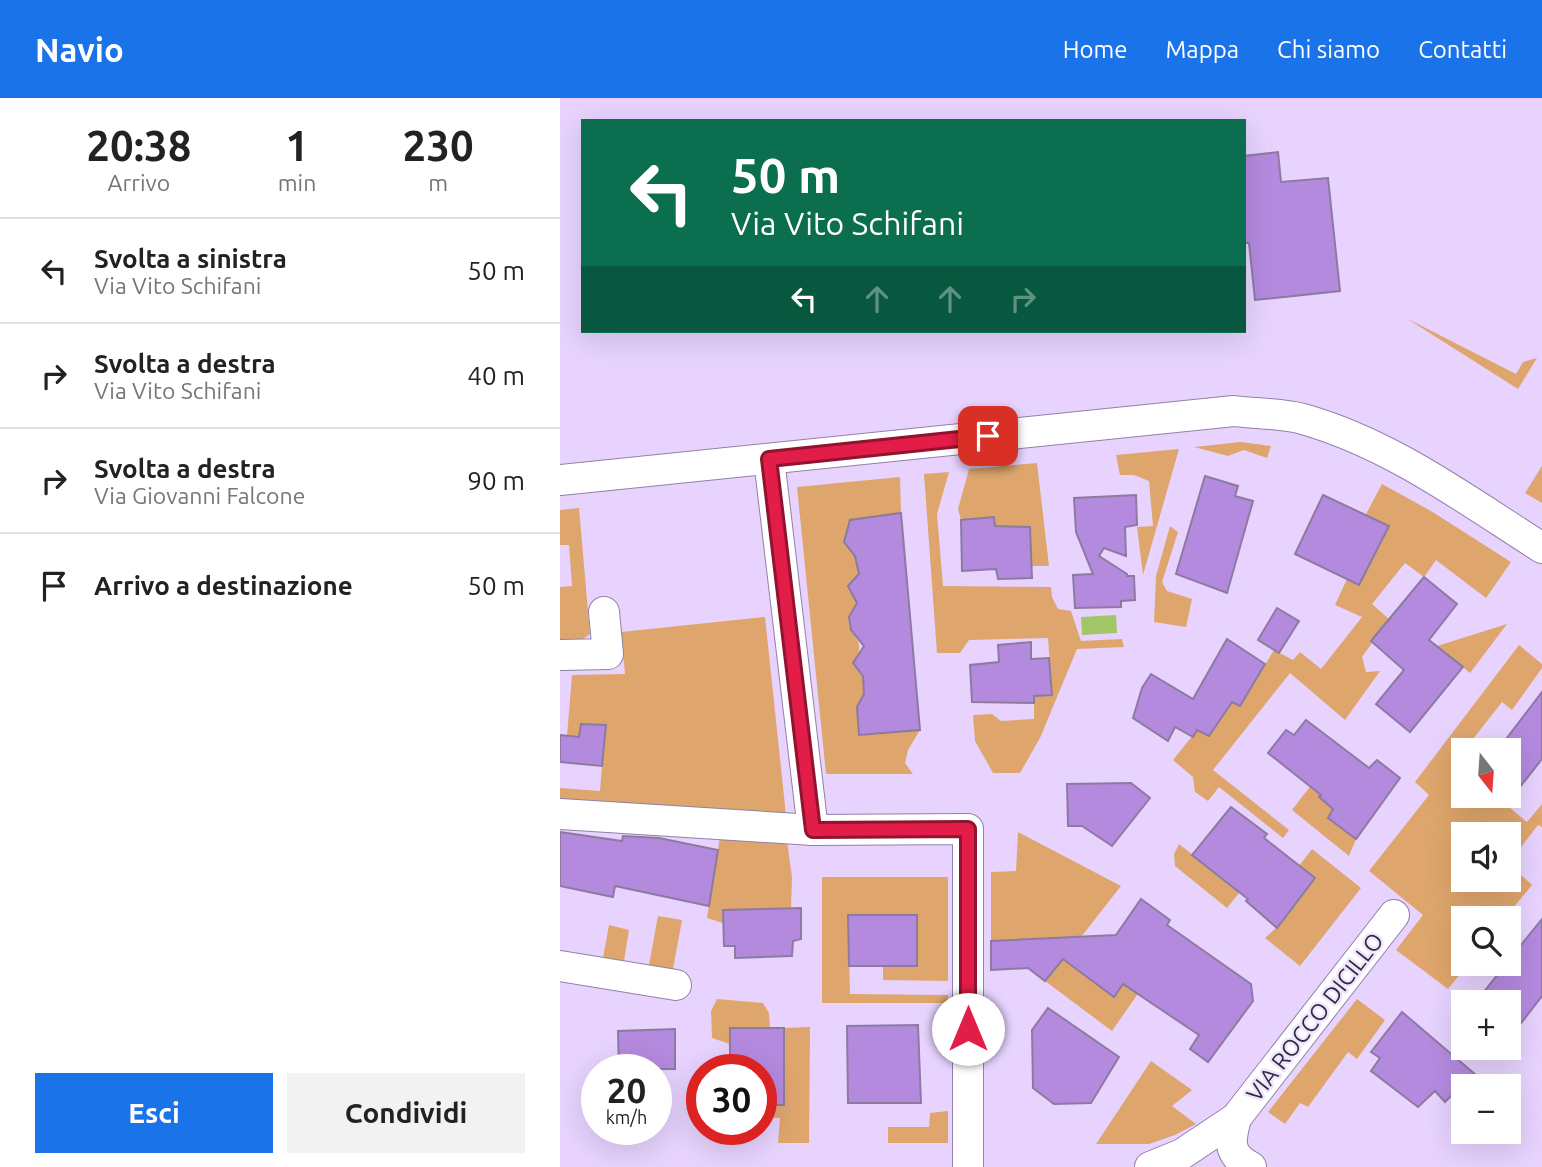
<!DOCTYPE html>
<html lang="it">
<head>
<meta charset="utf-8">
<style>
  body { margin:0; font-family:Ubuntu,sans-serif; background:#f2f2f2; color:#222; height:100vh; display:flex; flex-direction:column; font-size:26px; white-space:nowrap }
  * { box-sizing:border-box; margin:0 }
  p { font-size:23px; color:#767676 }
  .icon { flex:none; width:38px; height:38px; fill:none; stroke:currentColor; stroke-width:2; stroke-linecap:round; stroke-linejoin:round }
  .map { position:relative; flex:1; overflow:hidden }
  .side { display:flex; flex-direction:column; background:#fff; width:560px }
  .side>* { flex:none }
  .hud { position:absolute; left:21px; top:21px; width:665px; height:214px; border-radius:0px; box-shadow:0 7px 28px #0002; background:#0b6e4f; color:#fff; overflow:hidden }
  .needle { width:46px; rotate:163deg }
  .tools { position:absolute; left:891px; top:640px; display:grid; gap:14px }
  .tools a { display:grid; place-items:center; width:70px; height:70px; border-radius:0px; background:#fff; box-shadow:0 7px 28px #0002; font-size:35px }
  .speed { position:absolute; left:21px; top:956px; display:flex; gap:14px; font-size:35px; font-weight:700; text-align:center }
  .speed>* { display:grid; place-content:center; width:91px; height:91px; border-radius:50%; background:#fff; box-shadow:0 7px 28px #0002; line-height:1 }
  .speed small { font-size:18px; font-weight:400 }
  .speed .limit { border:10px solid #d22; background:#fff; color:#111 }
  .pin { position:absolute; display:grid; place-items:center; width:60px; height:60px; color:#fff; margin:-30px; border-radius:14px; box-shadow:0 4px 10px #0006 }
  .me { position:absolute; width:77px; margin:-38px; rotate:0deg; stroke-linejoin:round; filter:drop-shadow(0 0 5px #0008) }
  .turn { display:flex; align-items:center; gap:24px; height:147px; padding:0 35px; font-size:32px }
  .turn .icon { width:91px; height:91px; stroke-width:2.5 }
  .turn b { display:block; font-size:49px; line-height:60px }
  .lanes { display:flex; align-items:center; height:66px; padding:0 35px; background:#0003; justify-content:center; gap:35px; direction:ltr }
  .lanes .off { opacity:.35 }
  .eta { display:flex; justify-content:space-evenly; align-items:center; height:119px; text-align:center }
  .eta b { font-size:42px; font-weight:700; line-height:49px }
  .cta { display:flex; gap:14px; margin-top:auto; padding:14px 35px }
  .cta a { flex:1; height:80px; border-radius:0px; background:#1a73e8; color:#fff; font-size:28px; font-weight:700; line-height:80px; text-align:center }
  .cta a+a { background:#f2f2f2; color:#222 }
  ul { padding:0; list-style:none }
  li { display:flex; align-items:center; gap:21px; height:105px; padding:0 35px; border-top:2px solid #e0e0e0 }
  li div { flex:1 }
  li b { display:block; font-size:26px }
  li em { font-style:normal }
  header { display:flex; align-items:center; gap:42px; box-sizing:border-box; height:98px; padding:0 35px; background:#1a73e8; color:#fff }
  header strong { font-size:33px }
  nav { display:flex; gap:38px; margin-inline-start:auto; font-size:24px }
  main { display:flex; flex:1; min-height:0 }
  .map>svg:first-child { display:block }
  .green { fill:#dea66d }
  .water { fill:#a2c667 }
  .building { fill:#b48adf; stroke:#8d7aa1; stroke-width:2 }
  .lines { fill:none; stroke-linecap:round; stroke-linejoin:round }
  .minor-casing { stroke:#9280a7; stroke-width:32 }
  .minor { stroke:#fff; stroke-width:30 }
  .route-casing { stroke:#92132f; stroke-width:18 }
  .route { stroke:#e11d48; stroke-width:12 }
  .labels { text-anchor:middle; stroke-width:5; stroke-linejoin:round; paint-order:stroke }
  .street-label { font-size:23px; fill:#322a3b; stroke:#f0e5ff }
</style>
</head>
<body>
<header>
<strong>Navio</strong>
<nav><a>Home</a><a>Mappa</a><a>Chi siamo</a><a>Contatti</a></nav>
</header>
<main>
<section class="side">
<div class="eta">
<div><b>20:38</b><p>Arrivo</p></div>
<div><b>1</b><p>min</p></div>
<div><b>230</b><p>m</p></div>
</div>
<ul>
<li><svg class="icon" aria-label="left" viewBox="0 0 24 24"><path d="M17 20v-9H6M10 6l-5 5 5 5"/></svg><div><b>Svolta a sinistra</b><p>Via Vito Schifani</p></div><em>50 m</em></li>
<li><svg class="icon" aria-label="right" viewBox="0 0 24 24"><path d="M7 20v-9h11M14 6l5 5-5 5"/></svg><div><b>Svolta a destra</b><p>Via Vito Schifani</p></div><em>40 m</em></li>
<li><svg class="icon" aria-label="right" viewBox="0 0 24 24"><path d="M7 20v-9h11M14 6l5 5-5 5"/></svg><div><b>Svolta a destra</b><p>Via Giovanni Falcone</p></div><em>90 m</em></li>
<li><svg class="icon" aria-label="arrive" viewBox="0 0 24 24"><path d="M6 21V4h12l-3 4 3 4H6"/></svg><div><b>Arrivo a destinazione</b></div><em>50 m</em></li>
</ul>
<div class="cta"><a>Esci</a><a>Condividi</a></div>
</section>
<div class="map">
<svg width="982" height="1069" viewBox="0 0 982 1069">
  <rect width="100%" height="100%" fill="#e7d3fe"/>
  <g class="green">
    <polygon points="846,220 956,276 963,264 977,260 958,291"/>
    <polygon points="681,344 711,348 707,360 684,352 668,358 634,349"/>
    <polygon points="619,351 583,477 577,429 593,428 589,383 574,377 560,377 556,357"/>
    <polygon points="477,365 489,468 471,468 469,429 435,428 434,420 401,422 398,411 409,371"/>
    <polygon points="982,368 982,405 965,395"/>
    <polygon points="389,374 377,416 383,488 491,489 492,499 498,511 511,513 521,543 562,541 564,549 517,551 480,640 460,675 433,675 415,643 413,617 432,616 441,623 474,621 474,598 492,596 488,540 409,542 400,555 377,555 364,376"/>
    <path d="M 340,379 L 341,415 L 290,422 L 284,444 L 295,458 L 299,476 L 288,488 L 297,505 C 295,510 290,516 289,521 C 287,542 310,539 293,565 L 303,578 L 304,596 L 297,609 L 299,636 L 360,632 L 348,652 L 345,665 L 353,676 L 266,676 L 237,389 Z"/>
    <polygon points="822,386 871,413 951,464 926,500 876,462 864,479 845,465 812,506 829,521 802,559 806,574 820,573 785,622 730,575 653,672 729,732 723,740 659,689 648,703 635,694 633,679 613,662 637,632 649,638 672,604 680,608 714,552 733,562 740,554 761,571 802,519 775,507 787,481 799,487 828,429 805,418"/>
    <polygon points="19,410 30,536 23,541 0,542 0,489 12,488 9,447 0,447 0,412"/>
    <polygon points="610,428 618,434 602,484 607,493 632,501 626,529 594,524 596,478"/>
    <polygon points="205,519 226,717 0,704 0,690 40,693 45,627 22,626 19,638 7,638 12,577 65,576 61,534"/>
    <polygon points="947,526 910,575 877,548"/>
    <polygon points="959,547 982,566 982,570 952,612 942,604 895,664 903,671 903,698 936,698 967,724 982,706 982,729 978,727 949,765 948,737 903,737 903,782 948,782 949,766 972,787 944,821 903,821 903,866 908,866 888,891 836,852 863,817 809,773 869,697 855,684"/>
    <polygon points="762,673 774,680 759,699 773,711 768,720 796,741 789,758 732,712"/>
    <polygon points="458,734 561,788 521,839 527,879 553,899 570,877 584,887 552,933 485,883 520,839 431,843 431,774 456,773"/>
    <polygon points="160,739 227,743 232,779 231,810 186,812 186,823 163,825 147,820"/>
    <polygon points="619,746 668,785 680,772 691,780 667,810 615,768 614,756"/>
    <polygon points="752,751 801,790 740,868 705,840 717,829 754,781 739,768"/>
    <polygon points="262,779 388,779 388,883 323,882 323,868 357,868 357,817 288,818 290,896 388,897 388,905 262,905"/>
    <polygon points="98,818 122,822 113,871 89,867"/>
    <polygon points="49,827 69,832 64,863 43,860"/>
    <polygon points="157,901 203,905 209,915 210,930 170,930 170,946 152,940 151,913"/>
    <polygon points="797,901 825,922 797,961 788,954 748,1009 740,1005 725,1026 708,1014"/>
    <polygon points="250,929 249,1045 218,1045 220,1020 201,1019 201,1007 224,1006 224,930"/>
    <polygon points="591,963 632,992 612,1008 636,1026 615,1037 589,1046 536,1046"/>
    <polygon points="388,1013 388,1045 328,1045 328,1029 369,1029 370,1015"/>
  </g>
  <polygon class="water" points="556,517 557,535 522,537 521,519"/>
  <g class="building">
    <polygon points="718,54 721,84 768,80 780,193 695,202 689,145 684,145 684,58"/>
    <polygon points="645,378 678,388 675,398 693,403 667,495 616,476"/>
    <polygon points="576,397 577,427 565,429 566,458 544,450 539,458 567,476 567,478 574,478 575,502 561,503 561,509 515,510 513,477 533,476 516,434 514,400"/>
    <polygon points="763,397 829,428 799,487 735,456"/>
    <polygon points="341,415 360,632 299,637 297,609 304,596 303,578 293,565 304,548 291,532 289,519 297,505 288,488 299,476 295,458 284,444 290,422"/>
    <polygon points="434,419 435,428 470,429 472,480 438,481 436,471 402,473 401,422"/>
    <polygon points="864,479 897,506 869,542 903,569 850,634 816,606 844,572 811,543"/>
    <polygon points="717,510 739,523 719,555 698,542"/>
    <polygon points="667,541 705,566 680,608 672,604 649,638 637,632 633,639 615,629 608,643 573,620 582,590 591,576 633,601"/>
    <polygon points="471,544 471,561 489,560 492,597 474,598 474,605 412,604 410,567 439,564 438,547"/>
    <polygon points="982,594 982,661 948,704 948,653 937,653"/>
    <polygon points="746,622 809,670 817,662 840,680 796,741 768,720 773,711 759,699 761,697 708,655 726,632 734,637"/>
    <polygon points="21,626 46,627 42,668 0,664 0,637 19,639"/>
    <polygon points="571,685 590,700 552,748 522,728 508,728 507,686"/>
    <polygon points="671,709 707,736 704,740 755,780 717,830 686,803 688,801 632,757"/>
    <polygon points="0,734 62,743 63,738 99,740 158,752 149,808 55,788 53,799 0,788"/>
    <polygon points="581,801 610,822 607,827 691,886 693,903 648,964 630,951 639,937 563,886 554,899 503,861 485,883 468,870 431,872 431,843 556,837"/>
    <polygon points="241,810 241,841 233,843 232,858 175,860 175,848 164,848 163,812"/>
    <polygon points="288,817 357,817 357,868 289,868"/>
    <polygon points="982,821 982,898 948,942 948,905 915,905 946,866 948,866 948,863"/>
    <polygon points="488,910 559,959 531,1005 494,1006 473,990 472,932"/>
    <polygon points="842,914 930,989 903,989 903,1006 893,996 885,1004 875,993 858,1009 811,973 820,960 811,954"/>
    <polygon points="358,927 361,1005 288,1005 287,928"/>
    <polygon points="170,930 224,930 224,1007 201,1007 201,971 170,971"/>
    <polygon points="115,931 115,971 59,971 58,933"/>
  </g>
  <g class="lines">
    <g class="minor-casing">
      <g id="minor">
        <polyline points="209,361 253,732 408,731 408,1069"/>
        <path d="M 0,382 L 674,313 C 696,316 721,315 743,321 C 831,346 905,401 982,450"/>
        <polyline points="0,557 48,556 44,514"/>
        <polyline points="0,716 253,732"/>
        <polyline points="0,868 116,887"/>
        <path d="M 676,1020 C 670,1043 667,1056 691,1069"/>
        <polyline points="590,1069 622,1056 676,1020 834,817"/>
      </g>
    </g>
    <use href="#minor" class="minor"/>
  </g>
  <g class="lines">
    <g class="route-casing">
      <polyline id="route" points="408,931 408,731 253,732 209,361 428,338"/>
    </g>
    <use href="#route" class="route"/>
  </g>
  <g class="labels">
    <g class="street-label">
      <text transform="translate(755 919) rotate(-52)" y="8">VIA ROCCO DICILLO</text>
    </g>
  </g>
</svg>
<div class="tools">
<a><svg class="needle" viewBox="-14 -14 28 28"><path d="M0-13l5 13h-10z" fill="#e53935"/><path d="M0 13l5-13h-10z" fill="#767676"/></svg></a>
<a><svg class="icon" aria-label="sound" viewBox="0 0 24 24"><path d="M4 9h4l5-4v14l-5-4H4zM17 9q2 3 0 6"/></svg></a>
<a><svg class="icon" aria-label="search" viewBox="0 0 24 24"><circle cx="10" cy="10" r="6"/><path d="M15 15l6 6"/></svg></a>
<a>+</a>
<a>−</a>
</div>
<div class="speed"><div>20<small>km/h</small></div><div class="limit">30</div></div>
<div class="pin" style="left:428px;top:338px;background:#d93025"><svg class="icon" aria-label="arrive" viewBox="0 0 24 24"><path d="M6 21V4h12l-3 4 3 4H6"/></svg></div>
<svg class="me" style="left:408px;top:931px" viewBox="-20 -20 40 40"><circle r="19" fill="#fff"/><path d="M0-13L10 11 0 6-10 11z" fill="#e11d48"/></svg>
<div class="hud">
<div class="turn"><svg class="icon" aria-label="left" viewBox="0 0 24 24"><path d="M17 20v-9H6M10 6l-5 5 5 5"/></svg><div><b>50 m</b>Via Vito Schifani</div></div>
<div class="lanes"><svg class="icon" aria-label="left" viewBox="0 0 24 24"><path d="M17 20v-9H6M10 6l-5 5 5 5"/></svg><svg class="icon off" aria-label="ahead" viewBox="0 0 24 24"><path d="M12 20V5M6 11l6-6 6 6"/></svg><svg class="icon off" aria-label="ahead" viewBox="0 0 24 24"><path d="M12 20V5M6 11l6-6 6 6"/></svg><svg class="icon off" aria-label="right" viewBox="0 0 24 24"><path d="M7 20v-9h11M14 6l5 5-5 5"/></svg></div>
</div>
</div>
</main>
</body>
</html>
